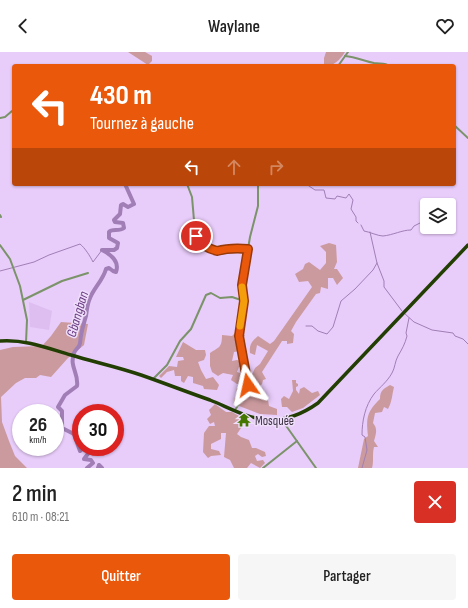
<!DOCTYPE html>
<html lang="fr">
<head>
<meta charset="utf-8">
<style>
  body { margin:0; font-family:"Sofia Sans Condensed",sans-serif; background:#f6f6f6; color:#222; height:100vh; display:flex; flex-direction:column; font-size:15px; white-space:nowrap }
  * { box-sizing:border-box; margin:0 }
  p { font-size:13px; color:#767676 }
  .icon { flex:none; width:22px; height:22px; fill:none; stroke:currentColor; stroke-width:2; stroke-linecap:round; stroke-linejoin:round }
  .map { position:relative; height:416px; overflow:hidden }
  .details { display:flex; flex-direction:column; background:#fff; flex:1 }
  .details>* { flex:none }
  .banner { position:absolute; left:12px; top:12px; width:444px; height:122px; border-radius:4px; box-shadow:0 1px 3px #0004; background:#ea580c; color:#fff; overflow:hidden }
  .tools { position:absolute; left:420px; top:146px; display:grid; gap:8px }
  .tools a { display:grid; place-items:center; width:36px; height:36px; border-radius:4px; background:#fff; box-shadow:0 1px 3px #0004; font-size:20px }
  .speed { position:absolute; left:12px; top:352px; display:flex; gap:8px; font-size:20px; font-weight:700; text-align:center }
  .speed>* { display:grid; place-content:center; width:52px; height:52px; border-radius:50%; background:#fff; box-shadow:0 1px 3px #0004; line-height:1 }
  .speed small { font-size:10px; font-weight:400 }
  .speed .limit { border:6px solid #d22; background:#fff; color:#111 }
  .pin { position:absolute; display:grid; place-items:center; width:34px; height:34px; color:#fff; margin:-17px; border:2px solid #fff; border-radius:50%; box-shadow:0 1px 4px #0007 }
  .me { position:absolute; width:44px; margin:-22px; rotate:349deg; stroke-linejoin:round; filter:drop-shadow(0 0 3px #0008) }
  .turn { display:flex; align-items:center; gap:14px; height:84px; padding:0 12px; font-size:18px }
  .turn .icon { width:52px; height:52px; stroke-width:2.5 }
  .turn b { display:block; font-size:28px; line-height:34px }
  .lanes { display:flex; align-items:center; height:38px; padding:0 12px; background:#0003; justify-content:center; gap:20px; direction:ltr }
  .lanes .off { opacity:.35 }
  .round { display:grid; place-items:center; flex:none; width:42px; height:42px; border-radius:4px; background:#f6f6f6 }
  .headline { display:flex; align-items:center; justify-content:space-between; height:68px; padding:0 12px }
  h1 { font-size:24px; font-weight:600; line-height:30px }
  .button { display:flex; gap:8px; margin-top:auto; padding:8px 12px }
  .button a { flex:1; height:46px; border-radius:4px; background:#ea580c; color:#fff; font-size:16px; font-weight:600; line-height:46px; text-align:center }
  .button a+a { background:#f6f6f6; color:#222 }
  header { display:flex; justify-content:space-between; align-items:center; height:52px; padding:0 12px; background:#fff; font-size:18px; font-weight:600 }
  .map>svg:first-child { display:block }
  .built { fill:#debef1 }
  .green { fill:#cb9a9e }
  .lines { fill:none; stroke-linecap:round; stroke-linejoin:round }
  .stream { stroke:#a17fb6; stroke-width:1 }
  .river { stroke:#a17fb6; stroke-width:4 }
  .minor { stroke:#7b9369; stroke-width:2 }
  .highway { stroke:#223e03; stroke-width:3.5 }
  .route-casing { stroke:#983908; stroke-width:10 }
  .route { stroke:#ea580c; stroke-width:7 }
  .slow { stroke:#f59e0b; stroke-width:7 }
  .labels { text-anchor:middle; stroke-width:3; stroke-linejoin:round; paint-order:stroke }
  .poi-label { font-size:13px; fill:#3e3345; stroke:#efdefa; text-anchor:start }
  .water-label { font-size:14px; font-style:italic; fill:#673a7f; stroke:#efdefa }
</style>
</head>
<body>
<header><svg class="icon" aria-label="back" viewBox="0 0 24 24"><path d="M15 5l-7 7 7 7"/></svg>Waylane<svg class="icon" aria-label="heart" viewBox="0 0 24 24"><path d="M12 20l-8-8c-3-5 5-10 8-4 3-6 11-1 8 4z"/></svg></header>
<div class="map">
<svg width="468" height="416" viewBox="0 0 468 416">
  <rect width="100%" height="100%" fill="#e8ccfa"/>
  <polygon class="built" points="29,250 52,259 49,278 30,275"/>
  <g class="green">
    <polygon points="128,0 145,0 152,4 152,9 148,13"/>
    <path d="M 326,0 L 345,0 C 340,8 334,14 324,14 L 324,6 Z"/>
    <path d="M 329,191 L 336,193 L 337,210 L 334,217 L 337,217 L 343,226 L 337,233 L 333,226 L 328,226 L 328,237 L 321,235 L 320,241 L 316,242 L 296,270 L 291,279 L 294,282 L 293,291 L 287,292 L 287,289 L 282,289 L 262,320 L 266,327 L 263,328 L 262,332 L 258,336 L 268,348 L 269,354 L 277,357 L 277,363 L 260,362 L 234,352 L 234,347 L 238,342 L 236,337 L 243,333 L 251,325 L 255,316 L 260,312 L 268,299 L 257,293 L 255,303 L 250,301 C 249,293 252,289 258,284 L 270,292 L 274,289 L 312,235 L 308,229 L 299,230 L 295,222 L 303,217 L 305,212 L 309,210 L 320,218 L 326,211 L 326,200 L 320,194 Z"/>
    <polygon points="61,270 88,272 84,293 68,306 51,325 40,323 36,326 25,326 16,331 1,345 2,370 9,389 15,404 27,416 0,416 0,298 13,295 42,294 51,284"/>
    <path d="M 236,280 L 240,283 L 245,283 L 243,287 L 238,285 L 234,286 L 240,296 L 240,299 L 234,300 L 232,309 L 237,308 L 243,310 L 243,315 L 239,315 L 237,320 L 240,321 L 243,327 L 243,331 L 237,332 L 231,328 L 233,323 L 223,321 L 218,324 L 212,320 L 210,314 L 210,301 C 219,295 222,296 222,283 L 232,284 Z"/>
    <polygon points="183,290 196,298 205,298 206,303 204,308 198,310 201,318 206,327 213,325 219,333 217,338 204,337 203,334 193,331 193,325 188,324 184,331 181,329 181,324 175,324 174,318 167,320 161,326 159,324 169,314 177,315 178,309 184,308 183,305 176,305"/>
    <polygon points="292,328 296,328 296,331 298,332 298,334 296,335 296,338 299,342 300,337 304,335 312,341 318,339 320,343 303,356 292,360 287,355 282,355 281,347 284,344 289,347 293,339"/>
    <path d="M 390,333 L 394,335 C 392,343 392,350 388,357 L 384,355 L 382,360 L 375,361 L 373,371 C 378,377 376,382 374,389 L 378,395 L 374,395 C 372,402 374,409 372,416 L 358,416 L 364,387 L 368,384 C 366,365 367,360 380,347 C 380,339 383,337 390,333 Z"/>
    <polygon points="215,352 226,360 232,360 239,364 239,368 243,373 237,382 241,385 249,388 252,396 256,396 265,400 266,404 262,405 258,402 255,404 257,409 263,408 265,411 260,416 251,411 247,416 234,416 230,408 224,405 226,381 221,381 221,387 211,392 211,397 219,399 221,403 211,404 208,406 203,400 204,381 209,374 215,374 214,370 210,372 207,367 211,363 209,358"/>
  </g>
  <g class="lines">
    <g class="stream">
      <polyline points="306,132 315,138 324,138 326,146 335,147 337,144 346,146 349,142 353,148 351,157 356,165 356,169 358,171"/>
      <path d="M 361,173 L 364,179 C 370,180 378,184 383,184 C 393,183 402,178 411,178 L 414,174 L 420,171"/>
      <polyline points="370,180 377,211 384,229 384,235 402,259"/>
      <path d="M 0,219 L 34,210 L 49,203 L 80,192 C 85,196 90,204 93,210 L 102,198"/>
      <polyline points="404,261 414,270 432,278 453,281 455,284 463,287 468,292"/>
      <polyline points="306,274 312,274 318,279 327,282 333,275 341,249 355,237 373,218 377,211"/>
      <path d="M 362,416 L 367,398 L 365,385 L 362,383 C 362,369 365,354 374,342 C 380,335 387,330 392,321 C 395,316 395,309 398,304 C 402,297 405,292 407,284 L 406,281 L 409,266"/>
    </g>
    <g class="river">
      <path d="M 84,395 L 80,399 L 74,382 L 62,376 L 62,359 L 58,355 L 65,343 L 77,334 C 79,321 69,315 74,301 C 75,298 78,296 79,294 C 81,291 80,287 81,284 C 82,277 84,271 86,264 C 87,258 87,252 90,246 C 94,236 103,228 106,217 L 109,216 L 113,219 L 116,220 C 120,209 110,202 102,198 L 114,198 L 117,196 L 118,191 L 109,186 L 109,180 C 112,176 119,180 124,176 L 123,171 L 115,170 L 114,168 L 120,162 L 121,153 L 123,152 L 128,155 L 134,152 L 125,132"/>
      <polyline points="87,416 93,411 91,408 84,407 90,399 88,395"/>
      <polyline points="98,416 99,413 102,416"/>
    </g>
    <g class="minor">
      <path d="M 345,4 C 356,5 364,9 374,11 C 380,12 385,11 390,14"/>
      <polyline points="338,14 348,0"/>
      <polyline points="0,66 5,65 12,59"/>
      <polyline points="454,73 468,86"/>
      <polyline points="187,132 192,145 195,180 197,188 201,192 217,199 232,196 248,197"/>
      <polyline points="0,163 1,165"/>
      <polyline points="0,193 10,207 20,234 27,268 26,290"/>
      <polyline points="23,248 62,229 88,221"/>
      <polyline points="153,327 167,313 180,289 191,277 206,243 211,241 220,246 232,245 244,249"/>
      <polyline points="235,358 237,355 247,333 239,284 244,249 242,233 250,185 258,154 258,132"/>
      <polyline points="282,368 316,416"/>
      <polyline points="263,416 297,389"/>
    </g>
    <path class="highway" d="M 0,289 C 25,287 47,296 71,303 C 94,310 118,315 141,323 C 164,331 187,340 210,348 C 230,356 248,367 270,368 C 288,368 304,361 318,351 L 468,193"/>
  </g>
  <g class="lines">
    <g class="route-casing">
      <path id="route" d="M 196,184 C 199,192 209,197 217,199 C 228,196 237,196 248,197 L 242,233 L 244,249 L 239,284 L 248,333"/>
    </g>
    <use href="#route" class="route"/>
    <polyline class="slow" points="240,274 244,249 242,235"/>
  </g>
  <defs>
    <g id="temple-bare" transform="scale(1.08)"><path d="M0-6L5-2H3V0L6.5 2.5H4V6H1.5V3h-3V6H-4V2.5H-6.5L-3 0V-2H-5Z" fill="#447600" stroke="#efdefa" stroke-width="2.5" paint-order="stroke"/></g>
  </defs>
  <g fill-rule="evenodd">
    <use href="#temple-bare" x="244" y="368"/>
  </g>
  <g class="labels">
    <g class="poi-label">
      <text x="255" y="373">Mosquée</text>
    </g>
    <g class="water-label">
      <text transform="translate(77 262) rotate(-74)" y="5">Gbangban</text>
    </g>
  </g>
</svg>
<div class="tools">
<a><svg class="icon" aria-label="layers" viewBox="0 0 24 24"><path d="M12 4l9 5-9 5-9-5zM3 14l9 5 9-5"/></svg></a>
</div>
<div class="speed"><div>26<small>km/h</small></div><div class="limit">30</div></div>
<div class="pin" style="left:196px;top:184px;background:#d93025"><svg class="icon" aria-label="arrive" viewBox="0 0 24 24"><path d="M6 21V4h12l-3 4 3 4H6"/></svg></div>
<svg class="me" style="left:248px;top:333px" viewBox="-20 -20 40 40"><path d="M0-17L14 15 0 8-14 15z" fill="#ea580c" stroke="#fff" stroke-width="4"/></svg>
<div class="banner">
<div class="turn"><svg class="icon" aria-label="left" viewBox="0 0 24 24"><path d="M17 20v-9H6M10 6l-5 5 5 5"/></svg><div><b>430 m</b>Tournez à gauche</div></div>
<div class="lanes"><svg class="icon" aria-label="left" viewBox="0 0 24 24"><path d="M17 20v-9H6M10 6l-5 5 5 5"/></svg><svg class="icon off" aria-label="ahead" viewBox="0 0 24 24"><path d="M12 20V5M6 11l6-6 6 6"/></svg><svg class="icon off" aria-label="right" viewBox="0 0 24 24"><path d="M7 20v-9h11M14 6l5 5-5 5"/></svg></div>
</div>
</div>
<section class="details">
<div class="headline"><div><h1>2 min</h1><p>610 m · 08:21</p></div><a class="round" style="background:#d93025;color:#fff"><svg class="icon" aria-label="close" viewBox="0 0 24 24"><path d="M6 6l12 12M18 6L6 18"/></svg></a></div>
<div class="button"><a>Quitter</a><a>Partager</a></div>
</section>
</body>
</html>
